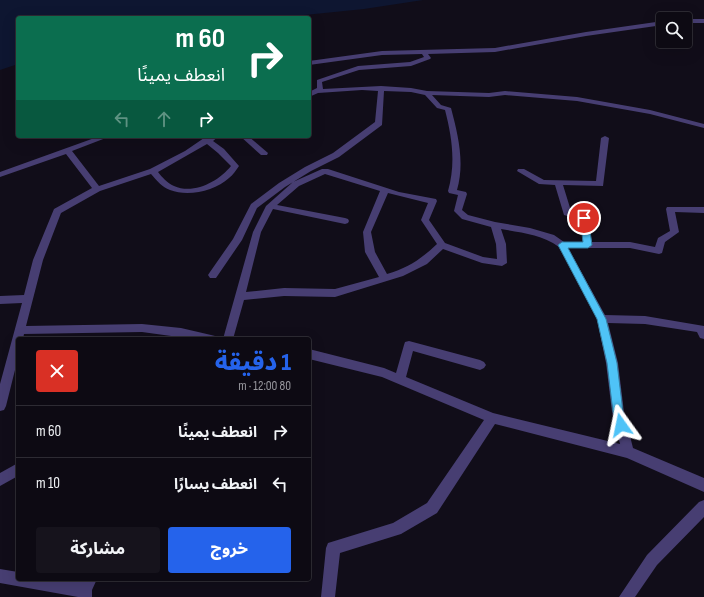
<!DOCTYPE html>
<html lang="ar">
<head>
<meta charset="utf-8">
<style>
  body { margin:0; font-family:"Sofia Sans Condensed","Noto Sans Arabic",sans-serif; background:#16131c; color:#f1f3f6; direction:rtl; height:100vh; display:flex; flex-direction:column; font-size:15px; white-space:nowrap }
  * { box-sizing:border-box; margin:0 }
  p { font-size:13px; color:#9a9aa0 }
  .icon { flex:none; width:22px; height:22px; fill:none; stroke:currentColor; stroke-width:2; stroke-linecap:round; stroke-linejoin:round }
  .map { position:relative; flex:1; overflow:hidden; direction:ltr }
  .details { position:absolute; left:16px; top:337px; width:295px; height:244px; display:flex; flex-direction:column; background:#0d0a13; border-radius:4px; box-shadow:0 4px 16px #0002,0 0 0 1px #2d2b33; direction:rtl }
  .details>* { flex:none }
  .top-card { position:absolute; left:16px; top:16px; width:295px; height:122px; border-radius:4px; box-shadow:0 4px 16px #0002,0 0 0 1px #2d2b33; direction:rtl; background:#0b6e4f; color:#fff; overflow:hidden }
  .tools { position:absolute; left:656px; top:12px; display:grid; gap:8px }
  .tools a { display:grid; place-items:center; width:36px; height:36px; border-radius:4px; background:#0d0a13; box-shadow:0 4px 16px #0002,0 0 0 1px #2d2b33; font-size:20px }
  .pin { position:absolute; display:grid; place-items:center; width:34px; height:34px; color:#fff; margin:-17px; border:2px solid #fff; border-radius:50%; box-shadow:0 1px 4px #0007 }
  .me { position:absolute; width:44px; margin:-22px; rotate:348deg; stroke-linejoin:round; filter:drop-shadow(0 0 3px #0008) }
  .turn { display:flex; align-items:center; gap:14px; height:84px; padding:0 20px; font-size:18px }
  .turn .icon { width:52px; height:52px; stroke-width:2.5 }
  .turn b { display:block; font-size:28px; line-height:34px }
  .lanes { display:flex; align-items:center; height:38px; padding:0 20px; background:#0003; justify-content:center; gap:20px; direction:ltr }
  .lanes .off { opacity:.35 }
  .round { display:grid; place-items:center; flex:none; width:42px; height:42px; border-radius:4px; background:#16131c }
  .summary { display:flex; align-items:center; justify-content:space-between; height:68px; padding:0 20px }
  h1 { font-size:24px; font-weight:800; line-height:30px; color:#2563eb }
  .action { display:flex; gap:8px; margin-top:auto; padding:8px 20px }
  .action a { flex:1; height:46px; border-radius:4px; background:#2563eb; color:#fff; font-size:16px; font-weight:800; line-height:46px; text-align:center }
  .action a+a { background:#16131c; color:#f1f3f6 }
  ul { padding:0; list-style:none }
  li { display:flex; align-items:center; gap:12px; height:52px; padding:0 20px; border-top:1px solid #2d2b33 }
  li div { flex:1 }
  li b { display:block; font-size:15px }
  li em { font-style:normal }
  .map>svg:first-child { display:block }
  .water { fill:#0e1631 }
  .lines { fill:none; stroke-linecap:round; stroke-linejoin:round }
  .street { fill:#473e72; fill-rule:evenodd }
  .route { fill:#4fc3f7; stroke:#337fa1 }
</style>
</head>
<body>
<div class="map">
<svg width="704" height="597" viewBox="0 0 704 597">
  <rect width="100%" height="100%" fill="#110d19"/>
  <polygon class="water" points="0,0 423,0 364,9 275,18 18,18 18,64 0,70"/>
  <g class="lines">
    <g class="street">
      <rect x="685" y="19" width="19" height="4"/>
      <path d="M 663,21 L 663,25 L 586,36 L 495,52 L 428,54 L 431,58 L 430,59 L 411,66 L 359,70 L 322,82 L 323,89 L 381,86 L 411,88 L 427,91 L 489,93 L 505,91 L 577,97 L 650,110 L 704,124 L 704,128 L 650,114 L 577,101 L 505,95 L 489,97 L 432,95 L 441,105 L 451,108 C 458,135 465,162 457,190 L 466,192 L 467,194 L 462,210 L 468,215 L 495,222 L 530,228 L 554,235 L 564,242 L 583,242 L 580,220 L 564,215 L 555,185 L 539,184 L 517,171 L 518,169 L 524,169 L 544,180 L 596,181 L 601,138 L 605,136 L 609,138 L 603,186 L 563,185 L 571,211 L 587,216 L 588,218 L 592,242 L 630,242 L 655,247 L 658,238 L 670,231 L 666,209 L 667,207 L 704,207 L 704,213 L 675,212 L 679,232 L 665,242 L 662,253 L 659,254 L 630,248 L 568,248 L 605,315 L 645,316 L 704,326 L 704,339 L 700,338 L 697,332 L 645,324 L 608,323 L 618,363 L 624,412 L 633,448 L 704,478 L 704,492 L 627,458 L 495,424 L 437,513 L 401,534 L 340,553 L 335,597 L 321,597 L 326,548 L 328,543 L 393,523 L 427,503 L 484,420 L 382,377 L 309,359 L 309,349 L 384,368 L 396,373 L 404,345 L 405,342 L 409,341 L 480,360 L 484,362 L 486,365 L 484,368 L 480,370 L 413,351 L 406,377 L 493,413 L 620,444 L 612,412 L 606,363 L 597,319 L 559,247 C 541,234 522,233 501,229 L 506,244 L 507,263 L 502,266 L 482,263 L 443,249 L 427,264 L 403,276 L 335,297 L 284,296 L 244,300 L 233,339 L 223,339 L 253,232 L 266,206 L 293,182 L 322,169 L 328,169 L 399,192 L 436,199 L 437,201 L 429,220 L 445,243 L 483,257 L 497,259 L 496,244 L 491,227 L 462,219 L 454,211 L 458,195 L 449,193 L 448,191 C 456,163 452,137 445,110 L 437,108 L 425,95 L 411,92 L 384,91 L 382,125 L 339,157 L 311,171 L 285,187 L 257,208 L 242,240 L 216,278 L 210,278 L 208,275 L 210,272 L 233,239 L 251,204 L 279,183 L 305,167 L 333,153 L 375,122 L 378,91 L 362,90 L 318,93 L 309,97 L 309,92 L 317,88 L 317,80 L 358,66 L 410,62 L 424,57 L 422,54 L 382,55 L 309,65 L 309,61 L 382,51 L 495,48 L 586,32 ZM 325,174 L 380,191 L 363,232 L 365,252 L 379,277 L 335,289 L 284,288 L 246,292 L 261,232 L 273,209 L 345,224 L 348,223 L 349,221 L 348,219 L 345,218 L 277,205 L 299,186 ZM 388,193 L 428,203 L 421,220 L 437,244 C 421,259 408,268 387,274 L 375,252 L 371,232 Z"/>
      <path d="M 100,136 L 111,136 L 72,151 L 99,186 L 150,169 L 185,151 L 204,138 L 210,136 L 219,136 L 213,141 L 224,149 L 239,166 C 236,170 233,175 229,178 C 215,191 188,197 170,190 C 162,187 157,181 151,174 L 100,191 L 61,213 L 43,260 L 26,326 L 142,324 L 181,328 L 211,335 L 215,336 L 216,339 L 193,339 L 142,332 L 24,334 L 23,339 L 18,339 L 18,358 L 6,406 L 4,410 L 0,411 L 0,384 L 22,303 L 0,304 L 0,296 L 24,295 L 33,260 L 54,209 L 92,188 L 66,154 L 0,177 L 0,172 ZM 207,144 L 218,153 L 231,166 C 219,181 194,195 174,186 C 167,183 162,177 158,172 Z"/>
      <polygon points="240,136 248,136 268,153 267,155 261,155"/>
      <polygon points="18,463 18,476 0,486 0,473"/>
      <polygon points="704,500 704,517 657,565 635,597 619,597 647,555 699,502"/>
      <polygon points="0,569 18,572 18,579 63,579 81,582 82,579 97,579 92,590 92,597 78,597 0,583"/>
    </g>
  </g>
  <polygon class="route" points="584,215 588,218 592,245 588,248 568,248 606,319 617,363 623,412 627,425 625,429 621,430 618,429 613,412 607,363 597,319 558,245 562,242 583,242 580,218"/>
</svg>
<div class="tools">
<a><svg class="icon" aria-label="search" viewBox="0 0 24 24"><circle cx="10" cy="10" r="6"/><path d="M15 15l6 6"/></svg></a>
</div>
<div class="pin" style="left:584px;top:218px;background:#d93025"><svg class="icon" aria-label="arrive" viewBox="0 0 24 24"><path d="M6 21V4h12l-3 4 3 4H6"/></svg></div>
<svg class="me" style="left:621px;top:425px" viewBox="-20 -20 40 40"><path d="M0-17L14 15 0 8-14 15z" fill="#4fc3f7" stroke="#fff" stroke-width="4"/></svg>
<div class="top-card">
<div class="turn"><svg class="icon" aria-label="right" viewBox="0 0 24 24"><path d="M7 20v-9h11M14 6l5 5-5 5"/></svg><div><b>60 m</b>انعطف يمينًا</div></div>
<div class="lanes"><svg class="icon off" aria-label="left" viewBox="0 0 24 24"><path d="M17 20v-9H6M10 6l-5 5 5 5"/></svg><svg class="icon off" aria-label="ahead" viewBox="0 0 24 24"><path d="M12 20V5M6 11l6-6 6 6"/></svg><svg class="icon" aria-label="right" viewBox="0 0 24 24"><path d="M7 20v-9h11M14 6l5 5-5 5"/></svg></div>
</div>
<section class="details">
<div class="summary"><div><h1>1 دقيقة</h1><p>80 m · 12:00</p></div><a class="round" style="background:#d93025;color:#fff"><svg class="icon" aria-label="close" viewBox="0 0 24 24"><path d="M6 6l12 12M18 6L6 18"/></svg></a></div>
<ul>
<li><svg class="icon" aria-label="right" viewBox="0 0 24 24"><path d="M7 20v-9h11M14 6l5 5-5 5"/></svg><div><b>انعطف يمينًا</b></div><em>60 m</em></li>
<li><svg class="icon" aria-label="left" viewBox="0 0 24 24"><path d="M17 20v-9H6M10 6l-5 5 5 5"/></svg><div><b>انعطف يسارًا</b></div><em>10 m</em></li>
</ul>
<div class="action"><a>خروج</a><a>مشاركة</a></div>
</section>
</div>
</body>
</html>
